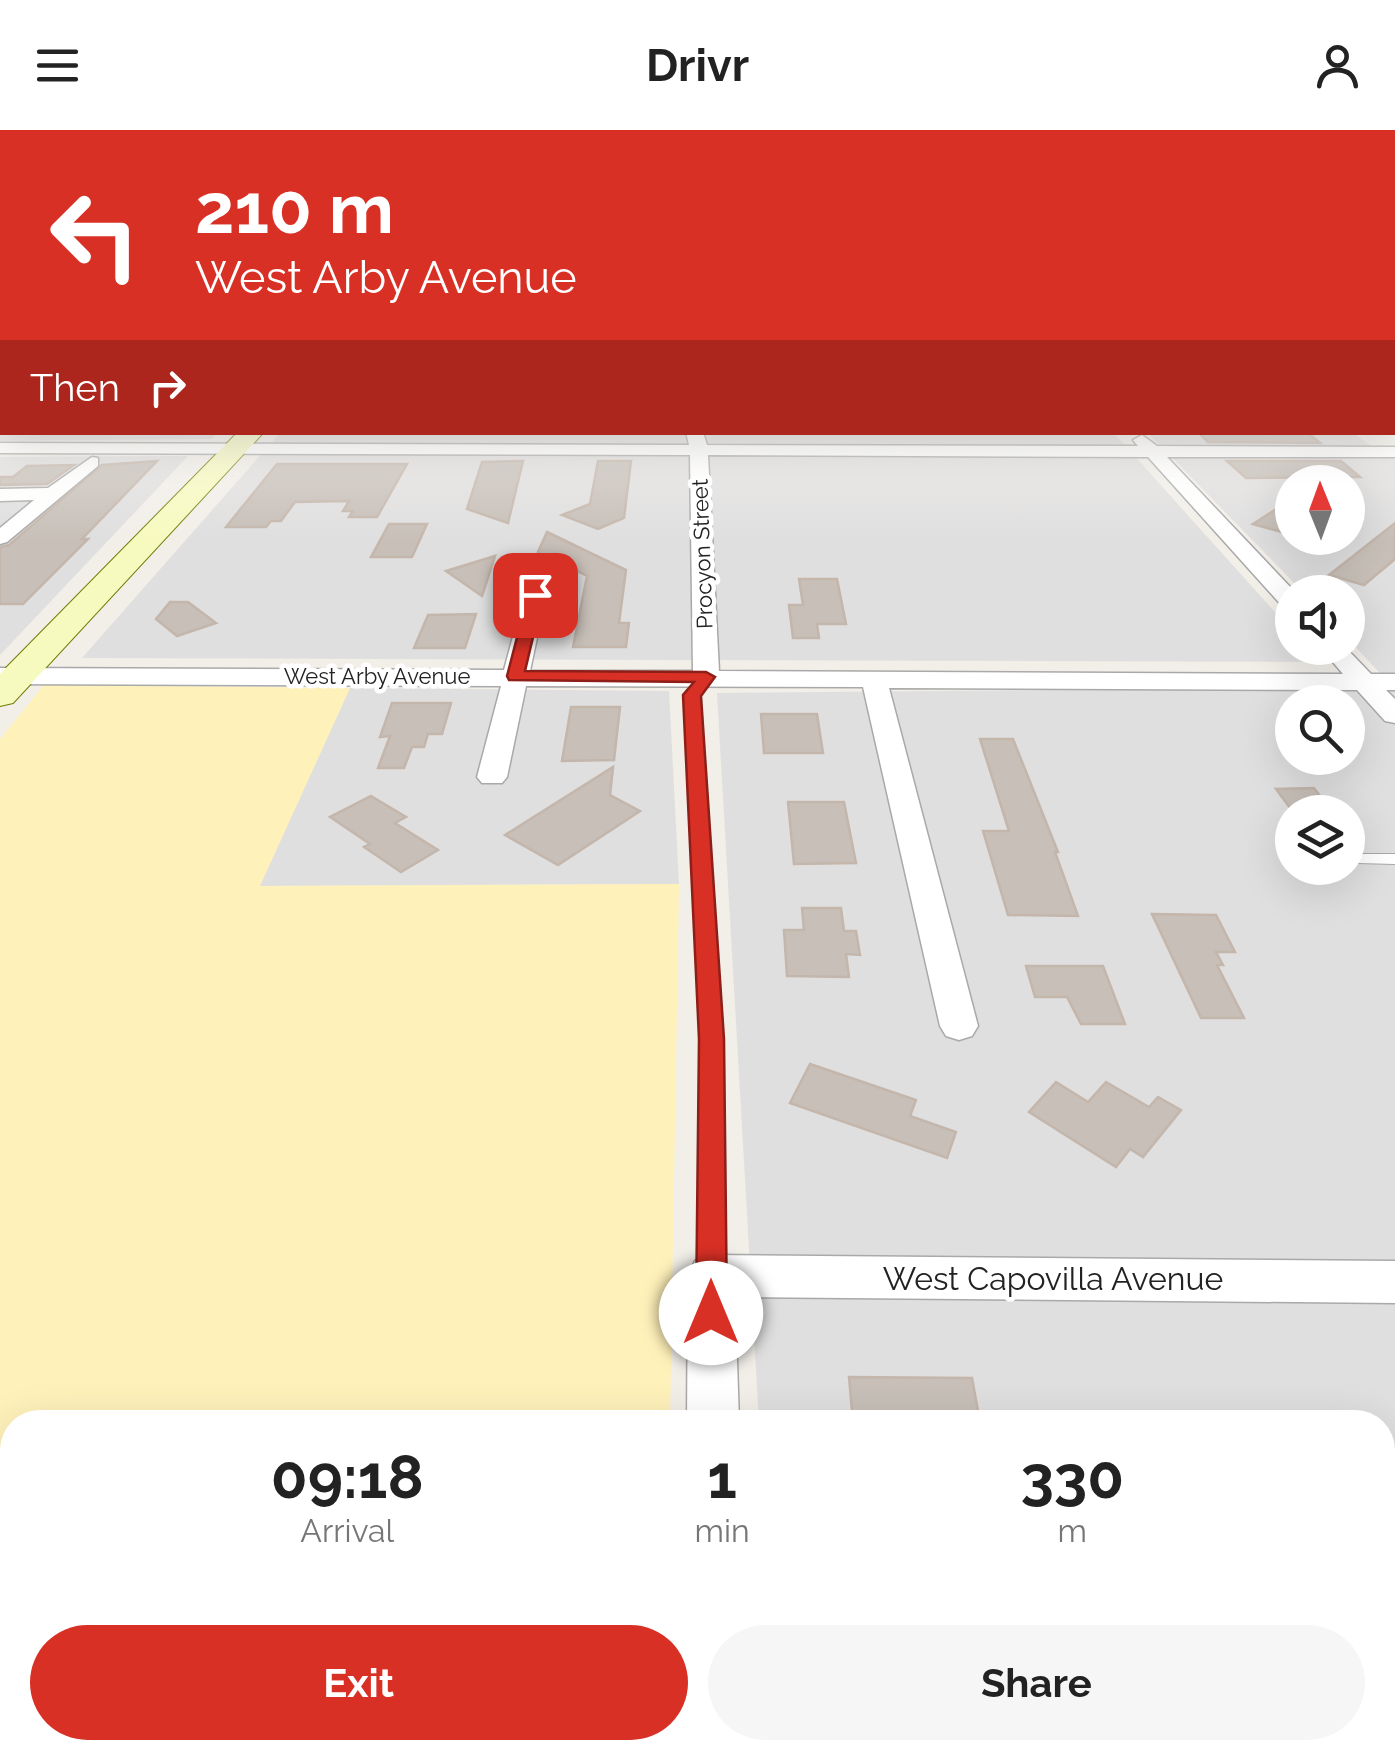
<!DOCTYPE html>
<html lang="en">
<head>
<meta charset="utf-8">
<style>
  body { margin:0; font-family:Raleway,sans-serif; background:#f6f6f6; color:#222; height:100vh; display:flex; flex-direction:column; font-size:38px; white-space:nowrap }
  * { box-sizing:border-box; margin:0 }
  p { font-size:32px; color:#767676 }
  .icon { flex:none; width:55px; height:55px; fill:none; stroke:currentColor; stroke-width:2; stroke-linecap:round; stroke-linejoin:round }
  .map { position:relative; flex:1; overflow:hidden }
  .sheet { position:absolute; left:0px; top:1280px; width:1395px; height:350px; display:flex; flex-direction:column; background:#fff; border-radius:40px 40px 0 0; box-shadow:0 10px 40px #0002 }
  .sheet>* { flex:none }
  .guide { position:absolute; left:0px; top:0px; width:1395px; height:305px; box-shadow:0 10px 40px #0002; background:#d93025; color:#fff; overflow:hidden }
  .needle { width:65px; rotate:359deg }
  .controls { position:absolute; left:1275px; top:335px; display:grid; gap:20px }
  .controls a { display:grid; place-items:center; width:90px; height:90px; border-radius:50%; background:#fff; box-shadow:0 10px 40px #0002; font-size:50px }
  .pin { position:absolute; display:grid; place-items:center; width:85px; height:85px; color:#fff; margin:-42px; border-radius:20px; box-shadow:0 5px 15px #0006 }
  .me { position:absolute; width:110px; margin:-55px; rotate:0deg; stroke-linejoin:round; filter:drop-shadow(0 0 8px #0008) }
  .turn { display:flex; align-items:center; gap:35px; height:210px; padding:0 30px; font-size:45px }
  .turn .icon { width:130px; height:130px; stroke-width:2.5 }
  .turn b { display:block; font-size:70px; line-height:85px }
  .then { display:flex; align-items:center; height:95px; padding:0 30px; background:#0003; gap:20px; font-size:38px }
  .eta { display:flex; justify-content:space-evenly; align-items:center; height:170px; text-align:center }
  .eta b { font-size:60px; font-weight:700; line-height:70px }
  .action { display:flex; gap:20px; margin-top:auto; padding:20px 30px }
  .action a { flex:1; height:115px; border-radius:60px; background:#d93025; color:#fff; font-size:40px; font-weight:700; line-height:115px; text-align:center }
  .action a+a { background:#f6f6f6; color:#222 }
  header { display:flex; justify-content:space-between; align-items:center; height:130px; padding:0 30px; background:#fff; font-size:45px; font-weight:700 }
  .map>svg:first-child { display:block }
  .residential { fill:#e0dfdf; fill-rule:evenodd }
  .sand { fill:#fff1ba }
  .building { fill:#c7bfb8; stroke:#c4b6ab; stroke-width:2.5 }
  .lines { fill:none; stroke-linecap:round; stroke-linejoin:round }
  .lane-casing { stroke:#a9a9a9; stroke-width:2 }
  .street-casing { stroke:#a9a9a9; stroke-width:3 }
  .secondary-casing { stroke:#707d05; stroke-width:2 }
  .highway-casing { stroke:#dc2a67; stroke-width:3 }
  .lane { fill:#fff; fill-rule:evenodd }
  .street { fill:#fff; fill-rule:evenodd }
  .secondary { fill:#f7fabf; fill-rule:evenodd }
  .highway { fill:#e892a2; fill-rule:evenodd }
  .route { fill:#d93025; stroke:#8d1f18; stroke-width:2.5 }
  .labels { text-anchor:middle; stroke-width:9; stroke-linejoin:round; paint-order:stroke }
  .far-street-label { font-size:22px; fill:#222; stroke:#fff }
  .near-street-label { font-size:32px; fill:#222; stroke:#fff }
</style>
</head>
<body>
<header><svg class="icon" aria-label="menu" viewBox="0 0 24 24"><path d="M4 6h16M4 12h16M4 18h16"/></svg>Drivr<svg class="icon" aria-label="person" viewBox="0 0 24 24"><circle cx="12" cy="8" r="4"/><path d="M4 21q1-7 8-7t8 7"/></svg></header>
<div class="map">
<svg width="1395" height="1630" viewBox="0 0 1395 1630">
  <rect width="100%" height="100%" fill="#f2efe9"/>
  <g class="residential">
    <polygon points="0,206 2,302 218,303 211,309 0,311"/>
    <polygon points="1113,302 1292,501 1292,518 1307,518 1320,532 82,528 280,303"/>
    <path d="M 1148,303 L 1353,303 L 1388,328 L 1395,328 L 1395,1630 L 778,1630 L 777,1618 L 1382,1618 L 1382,1292 L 759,1292 L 717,563 L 1393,557 L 1348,509 L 1348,462 L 1303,462 ZM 1292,352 L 1348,352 L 1348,408 L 1292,408 ZM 1292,572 L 1348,572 L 1348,628 L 1292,628 ZM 1292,682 L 1348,682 L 1348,738 L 1292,738 Z"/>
    <polygon points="188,326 0,525 0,327"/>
    <polygon points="350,558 669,561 679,754 259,756"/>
  </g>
  <polygon class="sand" points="44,555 350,558 260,756 679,754 670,1292 12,1292 12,1618 664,1618 664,1630 0,1630 0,609"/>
  <g class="building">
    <polygon points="1198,302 1307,302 1320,313 1208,312"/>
    <polygon points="157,331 82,409 88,409 23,474 0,474 0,417 9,415 102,335"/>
    <polygon points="523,331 508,393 467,379 482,332"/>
    <polygon points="598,331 631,331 624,388 598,399 562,385 590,374"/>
    <polygon points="1227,331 1341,331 1360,347 1246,348"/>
    <polygon points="277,334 407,334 377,387 349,387 353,381 343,381 349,371 295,372 281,391 271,391 266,397 226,397"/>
    <polygon points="74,335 47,354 0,355 0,347 13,347 27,336"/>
    <polygon points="1292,369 1292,405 1253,394"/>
    <polygon points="1395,393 1395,429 1364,455 1329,445"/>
    <polygon points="389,394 427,394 412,427 371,427"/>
    <polygon points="547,402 626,440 619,493 629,493 626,517 573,517 587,446 538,422"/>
    <polygon points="495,426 482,466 446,441"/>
    <polygon points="799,449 837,449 846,494 817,494 819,508 793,508 789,475 803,475"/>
    <polygon points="170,472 188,472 216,493 177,506 156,489"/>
    <polygon points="476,484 465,518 414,518 428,485"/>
    <polygon points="392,573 451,573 442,604 428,604 424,617 412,617 404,638 378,638 390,606 380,607"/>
    <polygon points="571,577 620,577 614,630 562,631"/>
    <polygon points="761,584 817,584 823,623 764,623"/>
    <polygon points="980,609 1013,609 1058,722 1055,722 1078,786 1008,785 983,701 1009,701"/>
    <polygon points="613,637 610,665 640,681 558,735 505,705"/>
    <polygon points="1314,658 1332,682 1293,682 1276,659"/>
    <polygon points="371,666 406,687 395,693 438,720 401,742 364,717 370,714 330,687"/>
    <polygon points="788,672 844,672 856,733 794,734"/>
    <polygon points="802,778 841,778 844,801 856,801 860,825 846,824 849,847 787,846 784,800 804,800"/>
    <polygon points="1152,784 1216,785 1235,822 1216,822 1223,835 1217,835 1244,888 1201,888"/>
    <polygon points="1026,836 1103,836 1125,894 1081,894 1067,867 1035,867"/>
    <polygon points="810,934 916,970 910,986 956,1002 947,1028 790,973"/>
    <polygon points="1056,952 1088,972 1106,952 1149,977 1158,967 1181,980 1143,1027 1130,1019 1116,1037 1029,982"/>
    <polygon points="849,1247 972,1248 980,1292 853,1292"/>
  </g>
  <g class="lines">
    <g class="lane-casing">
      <g id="lane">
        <polygon points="706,543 712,547 699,565 721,909 723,1146 719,1153 711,1157 703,1153 699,1146 701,909 685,565 701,544"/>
        <polygon points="1363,724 1395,724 1395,734 1357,733 1355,729"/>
      </g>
    </g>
    <g class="street-casing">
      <g id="street">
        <polygon points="2,184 2,192 0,193 0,185"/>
        <polygon points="686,302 703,302 707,315 1138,316 1133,310 1142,305 1157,316 1395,317 1395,327 1167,327 1295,462 1292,480 1284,478 1148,327 708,325 719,541 1343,544 1321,518 1346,518 1371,544 1395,544 1395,560 1386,560 1395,569 1395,593 1385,591 1357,560 889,558 978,896 972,906 959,910 946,906 940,896 863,557 526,556 507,647 502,653 482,653 477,647 501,556 0,554 0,538 504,540 524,465 535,458 546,465 530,541 693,541 690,325 0,323 0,313 689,315"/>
        <polygon points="92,327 98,328 98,336 7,412 0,414 0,398 34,370 0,371 0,359 48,358"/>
        <polygon points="711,1125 1395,1131 1395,1173 735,1167 739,1292 687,1292 688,1146 695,1131"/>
        <polygon points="686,1618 748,1618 749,1630 685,1630"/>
      </g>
    </g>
    <g class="secondary-casing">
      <g id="secondary">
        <rect x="0" y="194" width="2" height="12"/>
        <polygon points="1392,244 1395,244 1395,259 1392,258"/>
        <polygon points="238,302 264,302 13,573 0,576 0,544"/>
      </g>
    </g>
    <g class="highway-casing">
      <g id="highway">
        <rect x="1392" y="197" width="3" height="14"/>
        <rect x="1392" y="254" width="3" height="14"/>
      </g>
    </g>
    <use href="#lane" class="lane"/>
    <use href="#street" class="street"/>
    <use href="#secondary" class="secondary"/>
    <use href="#highway" class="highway"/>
  </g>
  <linearGradient id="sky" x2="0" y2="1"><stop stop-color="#8fc0e4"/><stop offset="0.45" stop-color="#f9f8f5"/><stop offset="1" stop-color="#f9f8f5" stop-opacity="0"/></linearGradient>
  <rect width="1395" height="411" fill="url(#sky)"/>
  <polygon class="route" points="535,460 543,465 525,541 706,542 715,547 701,566 724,909 727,1183 722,1193 711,1197 700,1193 696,1183 699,909 683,565 694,552 509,550 507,546 528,465"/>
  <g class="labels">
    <g class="far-street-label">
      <text transform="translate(702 424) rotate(-92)" y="8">Procyon Street</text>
      <text x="377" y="554">West Arby Avenue</text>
    </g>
    <g class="near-street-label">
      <text x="1053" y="1160">West Capovilla Avenue</text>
    </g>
  </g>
</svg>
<div class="controls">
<a><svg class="needle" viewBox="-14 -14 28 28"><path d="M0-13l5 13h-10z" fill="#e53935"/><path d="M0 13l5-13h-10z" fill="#767676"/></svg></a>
<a><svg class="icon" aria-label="sound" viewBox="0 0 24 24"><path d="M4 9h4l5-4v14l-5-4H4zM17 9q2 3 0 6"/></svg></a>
<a><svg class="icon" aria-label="search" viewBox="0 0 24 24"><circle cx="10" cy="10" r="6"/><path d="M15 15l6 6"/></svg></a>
<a><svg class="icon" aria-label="layers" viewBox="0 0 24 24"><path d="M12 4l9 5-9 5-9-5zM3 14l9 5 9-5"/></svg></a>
</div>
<div class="pin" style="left:535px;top:465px;background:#d93025"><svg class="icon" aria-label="arrive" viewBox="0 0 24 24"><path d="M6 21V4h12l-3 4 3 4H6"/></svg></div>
<svg class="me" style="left:711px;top:1183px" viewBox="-20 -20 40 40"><circle r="19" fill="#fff"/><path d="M0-13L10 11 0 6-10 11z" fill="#d93025"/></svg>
<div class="guide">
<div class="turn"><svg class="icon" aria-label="left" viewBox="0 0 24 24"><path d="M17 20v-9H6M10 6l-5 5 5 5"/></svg><div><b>210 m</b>West Arby Avenue</div></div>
<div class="then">Then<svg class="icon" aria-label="right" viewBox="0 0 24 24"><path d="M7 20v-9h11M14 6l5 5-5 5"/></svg></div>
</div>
<section class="sheet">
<div class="eta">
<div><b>09:18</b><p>Arrival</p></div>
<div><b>1</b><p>min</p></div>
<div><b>330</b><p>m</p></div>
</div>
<div class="action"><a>Exit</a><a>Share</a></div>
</section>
</div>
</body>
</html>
